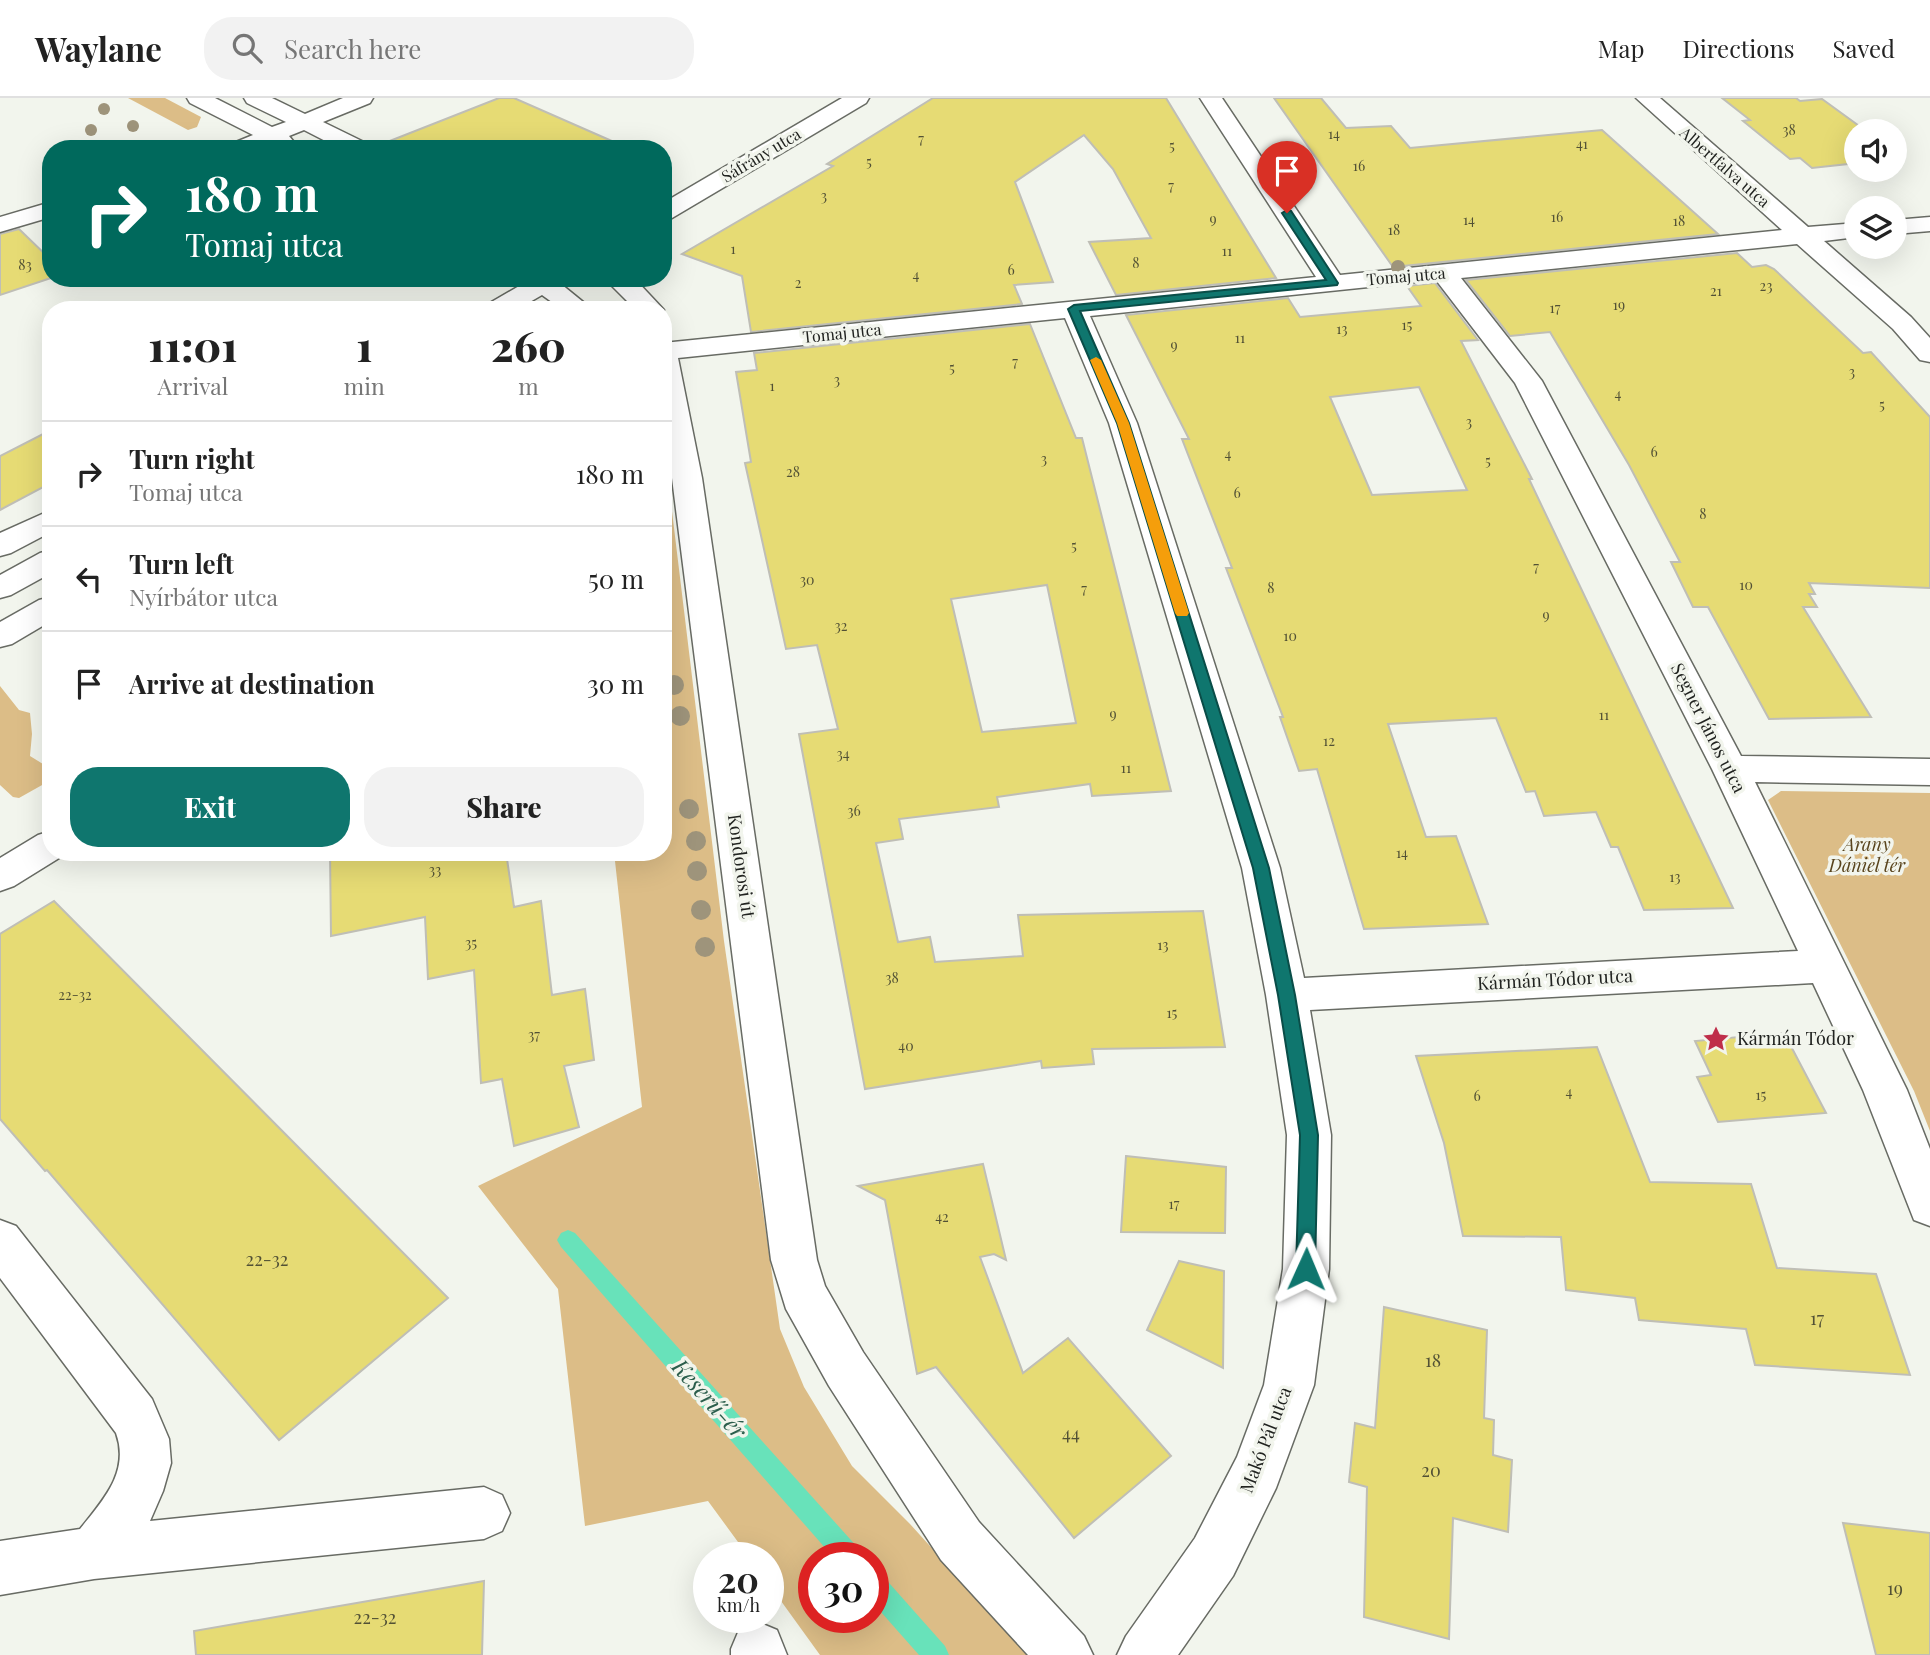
<!DOCTYPE html>
<html lang="en">
<head>
<meta charset="utf-8">
<style>
  body { margin:0; font-family:"Playfair Display",serif; background:#f2f2f2; color:#222; height:100vh; display:flex; flex-direction:column; font-size:26px; white-space:nowrap }
  * { box-sizing:border-box; margin:0 }
  p { font-size:23px; color:#767676 }
  .icon { flex:none; width:38px; height:38px; fill:none; stroke:currentColor; stroke-width:2; stroke-linecap:round; stroke-linejoin:round }
  .map { position:relative; flex:1; overflow:hidden }
  .details { position:absolute; left:42px; top:203px; width:630px; height:560px; display:flex; flex-direction:column; background:#fff; border-radius:28px; box-shadow:0 7px 28px #0002 }
  .details>* { flex:none }
  .guide { position:absolute; left:42px; top:42px; width:630px; height:147px; border-radius:28px; box-shadow:0 7px 28px #0002; background:#00695c; color:#fff; overflow:hidden }
  .buttons { position:absolute; left:1844px; top:21px; display:grid; gap:14px }
  .buttons a { display:grid; place-items:center; width:63px; height:63px; border-radius:50%; background:#fff; box-shadow:0 7px 28px #0002; font-size:35px }
  .speed { position:absolute; left:693px; top:1444px; display:flex; gap:14px; font-size:35px; font-weight:700; text-align:center }
  .speed>* { display:grid; place-content:center; width:91px; height:91px; border-radius:50%; background:#fff; box-shadow:0 7px 28px #0002; line-height:1 }
  .speed small { font-size:18px; font-weight:400 }
  .speed .limit { border:10px solid #d22; background:#fff; color:#111 }
  .pin { position:absolute; display:grid; place-items:center; width:60px; height:60px; color:#fff; margin:-72px -30px; border-radius:50% 50% 50% 0; rotate:-45deg; box-shadow:0 0 7px #0007 }
  .pin .icon { rotate:45deg }
  .me { position:absolute; width:77px; margin:-38px; rotate:1deg; stroke-linejoin:round; filter:drop-shadow(0 0 5px #0008) }
  .turn { display:flex; align-items:center; gap:24px; height:147px; padding:0 28px; font-size:32px }
  .turn .icon { width:91px; height:91px; stroke-width:2.5 }
  .turn b { display:block; font-size:49px; line-height:60px }
  .eta { display:flex; justify-content:space-evenly; align-items:center; height:119px; text-align:center }
  .eta b { font-size:42px; font-weight:800; line-height:49px }
  .primary-button { display:flex; gap:14px; margin-top:auto; padding:14px 28px }
  .primary-button a { flex:1; height:80px; border-radius:28px; background:#0f766e; color:#fff; font-size:28px; font-weight:800; line-height:80px; text-align:center }
  .primary-button a+a { background:#f2f2f2; color:#222 }
  ul { padding:0; list-style:none }
  li { display:flex; align-items:center; gap:21px; height:105px; padding:0 28px; border-top:2px solid #e0e0e0 }
  li div { flex:1 }
  li b { display:block; font-size:26px }
  li em { font-style:normal }
  header { display:flex; align-items:center; gap:42px; box-sizing:border-box; height:98px; padding:0 35px; background:#fff; border-bottom:2px solid #e0e0e0 }
  header strong { font-size:33px }
  nav { display:flex; gap:38px; margin-inline-start:auto; font-size:24px }
  .search { width:490px; height:63px; background:#f2f2f2; display:flex; align-items:center; gap:18px; box-sizing:border-box; padding:0 24px; border-radius:28px; color:#767676; font-size:26px }
  .map>svg:first-child { display:block }
  .green { fill:#dcbd87; fill-rule:evenodd }
  .lines { fill:none; stroke-linecap:round; stroke-linejoin:round }
  .stream { fill:#68e2ba; fill-rule:evenodd }
  .building { fill:#e6db74; stroke:#bfbeb6; stroke-width:2; fill-rule:evenodd }
  .minor-casing { stroke:#686b64; stroke-width:3 }
  .minor { fill:#fff; fill-rule:evenodd }
  .tree { fill:#9e947b }
  .route { fill:#0f766e; stroke:#0a4d48; stroke-width:2 }
  .slow { fill:#f59e0b }
  .labels { text-anchor:middle; stroke-width:7; stroke-linejoin:round; paint-order:stroke }
  .number-label { font-size:14px; fill:#525135 }
  .far-street-label { font-size:16px; fill:#212320; stroke:#f2f5ed }
  .street-label { font-size:18px; fill:#212320; stroke:#f2f5ed }
  .park-label { font-size:18px; font-style:italic; fill:#59441d; stroke:#f2f5ed }
  .poi-label { font-size:18px; fill:#212320; stroke:#f2f5ed; text-anchor:start }
  .near-number-label { font-size:18px; fill:#525135 }
  .near-water-label { font-size:23px; font-style:italic; fill:#2b5e4c; stroke:#f2f5ed }
</style>
</head>
<body>
<header>
<strong>Waylane</strong>
<div class="search"><svg class="icon" aria-label="search" viewBox="0 0 24 24"><circle cx="10" cy="10" r="6"/><path d="M15 15l6 6"/></svg>Search here</div>
<nav><a>Map</a><a>Directions</a><a>Saved</a></nav>
</header>
<div class="map">
<svg width="1930" height="1557" viewBox="0 0 1930 1557">
  <rect width="100%" height="100%" fill="#f2f5ed"/>
  <g class="green">
    <polygon points="128,0 165,0 201,19 197,29 188,32"/>
    <path d="M 663,339 L 724,843 L 780,1231 L 804,1289 L 852,1368 L 910,1426 L 1029,1557 L 820,1557 L 768,1485 L 768,1460 L 749,1459 L 708,1403 L 585,1428 L 558,1191 L 478,1088 L 642,1009 L 614,754 L 663,754 ZM 814,1460 L 873,1460 L 873,1519 L 814,1519 Z"/>
    <polygon points="0,588 19,612 30,615 32,636 30,658 51,671 51,682 19,700 13,699 0,687"/>
    <polygon points="1781,693 1930,695 1930,1033 1914,993 1768,702"/>
  </g>
  <g class="lines">
    <g class="stream">
      <polygon points="568,1132 575,1135 859,1451 862,1460 834,1460 561,1149 557,1142 561,1135"/>
      <polygon points="873,1474 882,1477 945,1548 949,1557 919,1557 873,1505"/>
    </g>
  </g>
  <g class="building">
    <polygon points="499,0 514,0 630,51 377,51 377,48"/>
    <polygon points="933,0 1166,0 1276,180 1116,197 1089,144 1151,140 1113,71 1084,37 1015,84 1053,184 1014,187 1022,206 751,234 742,178 682,156 833,68 827,66"/>
    <polygon points="1274,0 1321,0 1346,30 1391,28 1410,50 1602,32 1718,136 1393,169"/>
    <polygon points="1722,0 1796,0 1800,3 1822,1 1866,33 1857,33 1857,65 1812,70 1800,60 1790,61 1743,23 1750,22"/>
    <polygon points="19,131 51,162 51,180 0,197 0,136"/>
    <polygon points="1737,155 1752,169 1766,167 1774,171 1863,255 1871,254 1930,319 1930,490 1809,485 1815,496 1809,496 1817,509 1803,509 1871,619 1769,621 1708,509 1693,509 1671,464 1680,464 1629,367 1550,234 1510,238 1466,182"/>
    <path d="M 1435,185 L 1478,242 L 1461,243 L 1532,381 L 1529,381 L 1733,810 L 1644,812 L 1618,749 L 1611,749 L 1596,714 L 1544,718 L 1535,693 L 1526,694 L 1496,620 L 1388,626 L 1426,739 L 1456,738 L 1488,826 L 1364,831 L 1317,671 L 1299,673 L 1280,619 L 1283,619 L 1226,470 L 1232,470 L 1182,341 L 1189,341 L 1126,217 L 1288,200 L 1300,219 L 1421,208 L 1407,188 ZM 1419,289 L 1467,392 L 1372,397 L 1330,299 Z"/>
    <path d="M 1030,226 L 1076,340 L 1082,340 L 1171,693 L 1092,698 L 1090,686 L 997,699 L 999,709 L 899,721 L 903,741 L 876,745 L 898,844 L 930,839 L 935,864 L 1023,858 L 1018,817 L 1203,813 L 1225,949 L 1092,951 L 1094,966 L 1042,970 L 1041,963 L 865,991 L 799,636 L 838,631 L 817,547 L 786,551 L 745,365 L 751,364 L 736,274 L 757,272 L 754,255 ZM 1047,487 L 1076,625 L 982,634 L 951,501 Z"/>
    <polygon points="51,332 51,385 0,412 0,358"/>
    <polygon points="330,754 506,754 514,809 541,803 552,897 585,891 594,962 564,968 579,1029 514,1048 502,981 481,985 474,872 428,881 425,819 331,838"/>
    <polygon points="54,803 448,1200 279,1342 47,1072 45,1073 0,1021 0,836"/>
    <polygon points="1784,935 1826,1015 1718,1024 1697,979 1711,977 1695,943"/>
    <polygon points="1597,949 1650,1084 1751,1086 1777,1170 1876,1176 1910,1277 1755,1267 1746,1231 1639,1222 1635,1200 1566,1192 1561,1139 1463,1138 1444,1045 1416,958"/>
    <polygon points="1126,1058 1226,1069 1225,1135 1121,1134"/>
    <polygon points="983,1066 1006,1162 994,1156 980,1159 1023,1275 1068,1240 1171,1358 1074,1440 936,1269 917,1276 885,1102 858,1088"/>
    <polygon points="1179,1163 1224,1173 1223,1270 1147,1232"/>
    <polygon points="1384,1209 1487,1232 1484,1320 1494,1322 1493,1357 1512,1362 1508,1434 1453,1420 1449,1541 1364,1519 1367,1389 1349,1384 1355,1325 1375,1330"/>
    <polygon points="1843,1425 1930,1435 1930,1557 1876,1557"/>
    <polygon points="484,1483 482,1557 196,1557 194,1533"/>
  </g>
  <g class="lines">
    <g class="minor-casing">
      <g id="minor">
        <polygon points="187,0 215,0 272,29 286,24 247,5 244,0 272,0 305,16 343,0 373,0 370,5 323,24 368,46 371,51 341,51 304,32 289,38 294,44 291,49 283,51 270,46 259,51 228,51 231,46 253,37 190,5"/>
        <polygon points="842,0 869,0 866,5 672,120 663,122 663,105"/>
        <path d="M 1200,0 L 1222,0 L 1340,177 L 1782,132 L 1636,0 L 1660,0 L 1808,129 L 1857,125 L 1857,139 L 1824,143 L 1911,219 L 1930,240 L 1930,264 L 1920,262 L 1893,231 L 1797,146 L 1461,180 L 1542,283 L 1741,658 L 1930,661 L 1930,687 L 1755,684 L 1907,992 L 1930,1051 L 1930,1128 L 1914,1122 L 1863,992 L 1813,885 L 1310,912 L 1331,1037 L 1329,1171 L 1314,1287 L 1276,1390 L 1233,1478 L 1178,1557 L 1117,1557 L 1126,1538 L 1195,1440 L 1237,1359 L 1264,1287 L 1283,1171 L 1287,1037 L 1266,897 L 1242,770 L 1109,325 L 1065,220 L 678,260 L 702,380 L 817,1162 L 825,1188 L 863,1254 L 979,1424 L 1084,1538 L 1093,1557 L 1028,1557 L 941,1462 L 829,1288 L 786,1211 L 771,1162 L 672,380 L 663,332 L 663,245 L 1316,179 ZM 1436,182 L 1515,285 L 1712,671 L 1798,853 L 1304,880 L 1280,770 L 1137,325 L 1090,218 Z"/>
        <polygon points="51,104 51,119 0,134 0,119"/>
        <polygon points="1930,119 1930,133 1895,136 1895,122"/>
        <polygon points="523,180 565,180 561,186 593,212 563,212 542,197 516,212 484,212 488,206 526,184"/>
        <polygon points="604,180 634,180 664,212 636,212"/>
        <polygon points="51,412 51,434 11,455 0,458 0,435"/>
        <polygon points="51,452 51,475 11,497 0,500 0,477 40,455"/>
        <polygon points="51,499 51,523 12,546 0,549 0,524 39,502"/>
        <polygon points="51,733 51,754 66,754 64,757 14,788 0,793 0,760 38,737"/>
        <path d="M 0,1122 L 16,1128 L 152,1301 L 169,1341 L 171,1365 L 163,1393 L 150,1423 L 484,1389 L 502,1397 L 510,1415 L 502,1433 L 484,1441 L 94,1481 L 0,1497 L 0,1443 L 80,1431 C 103,1402 130,1374 116,1335 L 0,1180 Z"/>
        <polygon points="758,1524 777,1532 787,1557 731,1557 731,1551 739,1532"/>
      </g>
    </g>
    <use href="#minor" class="minor"/>
  </g>
  <g class="tree">
    <circle cx="104" cy="11" r="6"/>
    <circle cx="133" cy="28" r="6"/>
    <circle cx="91" cy="32" r="6"/>
    <circle cx="1398" cy="169" r="7"/>
    <circle cx="674" cy="587" r="10"/>
    <circle cx="680" cy="618" r="10"/>
    <circle cx="689" cy="711" r="10"/>
    <circle cx="696" cy="743" r="10"/>
    <circle cx="697" cy="773" r="10"/>
    <circle cx="701" cy="812" r="10"/>
    <circle cx="705" cy="849" r="10"/>
  </g>
  <polygon class="route" points="1287,112 1291,113 1338,185 1337,187 1080,213 1129,325 1269,770 1295,897 1318,1037 1315,1171 1313,1177 1306,1180 1299,1177 1296,1171 1300,1037 1278,897 1253,770 1117,325 1068,211 1074,207 1326,182 1282,115"/>
  <polygon class="slow" points="1096,259 1101,262 1129,325 1189,515 1187,518 1177,518 1175,515 1117,325 1090,262"/>
  <defs>
    <g id="sight-bare" transform="scale(2.1)"><path d="M0-6L1.8-2.2L6-1.7L2.9 1.2L3.7 5.4L0 3.3L-3.7 5.4L-2.9 1.2L-6-1.7L-1.8-2.2Z" fill="#bf2e4a" stroke="#f2f5ed" stroke-width="2.5" paint-order="stroke"/></g>
  </defs>
  <g fill-rule="evenodd">
    <use href="#sight-bare" x="1716" y="941"/>
  </g>
  <g class="labels">
    <g class="number-label">
      <text x="1789" y="37">38</text>
      <text x="1334" y="41">14</text>
      <text x="921" y="46">7</text>
      <text x="1582" y="51">41</text>
      <text x="1172" y="53">5</text>
      <text x="869" y="69">5</text>
      <text x="1359" y="73">16</text>
      <text x="1171" y="93">7</text>
      <text x="824" y="103">3</text>
      <text x="1557" y="124">16</text>
      <text x="1213" y="126">9</text>
      <text x="1469" y="127">14</text>
      <text x="1679" y="128">18</text>
      <text x="1394" y="137">18</text>
      <text x="733" y="156">1</text>
      <text x="1227" y="158">11</text>
      <text x="1136" y="170">8</text>
      <text x="25" y="172">83</text>
      <text x="1011" y="177">6</text>
      <text x="916" y="182">4</text>
      <text x="798" y="190">2</text>
      <text x="1766" y="193">23</text>
      <text x="1716" y="198">21</text>
      <text x="1619" y="212">19</text>
      <text x="1555" y="215">17</text>
      <text x="1407" y="232">15</text>
      <text x="1342" y="236">13</text>
      <text x="1240" y="245">11</text>
      <text x="1174" y="252">9</text>
      <text x="1015" y="269">7</text>
      <text x="952" y="275">5</text>
      <text x="1852" y="279">3</text>
      <text x="837" y="287">3</text>
      <text x="772" y="293">1</text>
      <text x="1618" y="301">4</text>
      <text x="1882" y="312">5</text>
      <text x="1469" y="329">3</text>
      <text x="1654" y="359">6</text>
      <text x="1228" y="361">4</text>
      <text x="1044" y="366">3</text>
      <text x="1488" y="368">5</text>
      <text x="793" y="379">28</text>
      <text x="1237" y="400">6</text>
      <text x="1703" y="421">8</text>
      <text x="1074" y="453">5</text>
      <text x="1536" y="474">7</text>
      <text x="807" y="487">30</text>
      <text x="1746" y="492">10</text>
      <text x="1271" y="495">8</text>
      <text x="1084" y="496">7</text>
      <text x="1546" y="522">9</text>
      <text x="841" y="533">32</text>
      <text x="1290" y="543">10</text>
      <text x="1113" y="621">9</text>
      <text x="1604" y="622">11</text>
      <text x="1329" y="648">12</text>
      <text x="843" y="661">34</text>
      <text x="1126" y="675">11</text>
      <text x="854" y="718">36</text>
      <text x="1402" y="760">14</text>
      <text x="435" y="777">33</text>
      <text x="1675" y="784">13</text>
      <text x="471" y="850">35</text>
      <text x="1163" y="852">13</text>
      <text x="892" y="885">38</text>
      <text x="75" y="902">22-32</text>
      <text x="1172" y="920">15</text>
      <text x="534" y="942">37</text>
      <text x="906" y="953">40</text>
      <text x="1569" y="999">4</text>
      <text x="1761" y="1002">15</text>
      <text x="1477" y="1003">6</text>
      <text x="1174" y="1111">17</text>
      <text x="942" y="1124">42</text>
    </g>
    <g class="far-street-label">
      <text transform="translate(761 57) rotate(-31)" y="6">Sáfrány utca</text>
      <text transform="translate(1725 69) rotate(41)" y="6">Albertfalva utca</text>
      <text transform="translate(1406 178) rotate(-5)" y="6">Tomaj utca</text>
      <text transform="translate(842 235) rotate(-6)" y="6">Tomaj utca</text>
    </g>
    <g class="street-label">
      <text transform="translate(1708 630) rotate(63)" y="6">Segner János utca</text>
      <text transform="translate(741 768) rotate(82)" y="6">Kondorosi út</text>
      <text transform="translate(1555 882) rotate(-3)" y="6">Kármán Tódor utca</text>
      <text transform="translate(1266 1342) rotate(-69)" y="6">Makó Pál utca</text>
    </g>
    <g class="park-label">
      <text x="1867" y="753">Arany<tspan x="1867" dy="21">Dániel tér</tspan></text>
    </g>
    <g class="poi-label">
      <text x="1737" y="947">Kármán Tódor</text>
    </g>
    <g class="near-number-label">
      <text x="267" y="1168">22-32</text>
      <text x="1817" y="1227">17</text>
      <text x="1433" y="1269">18</text>
      <text x="1071" y="1342">44</text>
      <text x="1431" y="1379">20</text>
      <text x="1895" y="1497">19</text>
      <text x="375" y="1526">22-32</text>
    </g>
    <g class="near-water-label">
      <text transform="translate(709 1301) rotate(48)" y="8">Keserű-ér</text>
    </g>
  </g>
</svg>
<div class="buttons">
<a><svg class="icon" aria-label="sound" viewBox="0 0 24 24"><path d="M4 9h4l5-4v14l-5-4H4zM17 9q2 3 0 6"/></svg></a>
<a><svg class="icon" aria-label="layers" viewBox="0 0 24 24"><path d="M12 4l9 5-9 5-9-5zM3 14l9 5 9-5"/></svg></a>
</div>
<div class="speed"><div>20<small>km/h</small></div><div class="limit">30</div></div>
<div class="pin" style="left:1287px;top:115px;background:#d93025"><svg class="icon" aria-label="arrive" viewBox="0 0 24 24"><path d="M6 21V4h12l-3 4 3 4H6"/></svg></div>
<svg class="me" style="left:1306px;top:1171px" viewBox="-20 -20 40 40"><path d="M0-17L14 15 0 8-14 15z" fill="#0f766e" stroke="#fff" stroke-width="4"/></svg>
<div class="guide">
<div class="turn"><svg class="icon" aria-label="right" viewBox="0 0 24 24"><path d="M7 20v-9h11M14 6l5 5-5 5"/></svg><div><b>180 m</b>Tomaj utca</div></div>
</div>
<section class="details">
<div class="eta">
<div><b>11:01</b><p>Arrival</p></div>
<div><b>1</b><p>min</p></div>
<div><b>260</b><p>m</p></div>
</div>
<ul>
<li><svg class="icon" aria-label="right" viewBox="0 0 24 24"><path d="M7 20v-9h11M14 6l5 5-5 5"/></svg><div><b>Turn right</b><p>Tomaj utca</p></div><em>180 m</em></li>
<li><svg class="icon" aria-label="left" viewBox="0 0 24 24"><path d="M17 20v-9H6M10 6l-5 5 5 5"/></svg><div><b>Turn left</b><p>Nyírbátor utca</p></div><em>50 m</em></li>
<li><svg class="icon" aria-label="arrive" viewBox="0 0 24 24"><path d="M6 21V4h12l-3 4 3 4H6"/></svg><div><b>Arrive at destination</b></div><em>30 m</em></li>
</ul>
<div class="primary-button"><a>Exit</a><a>Share</a></div>
</section>
</div>
</body>
</html>
